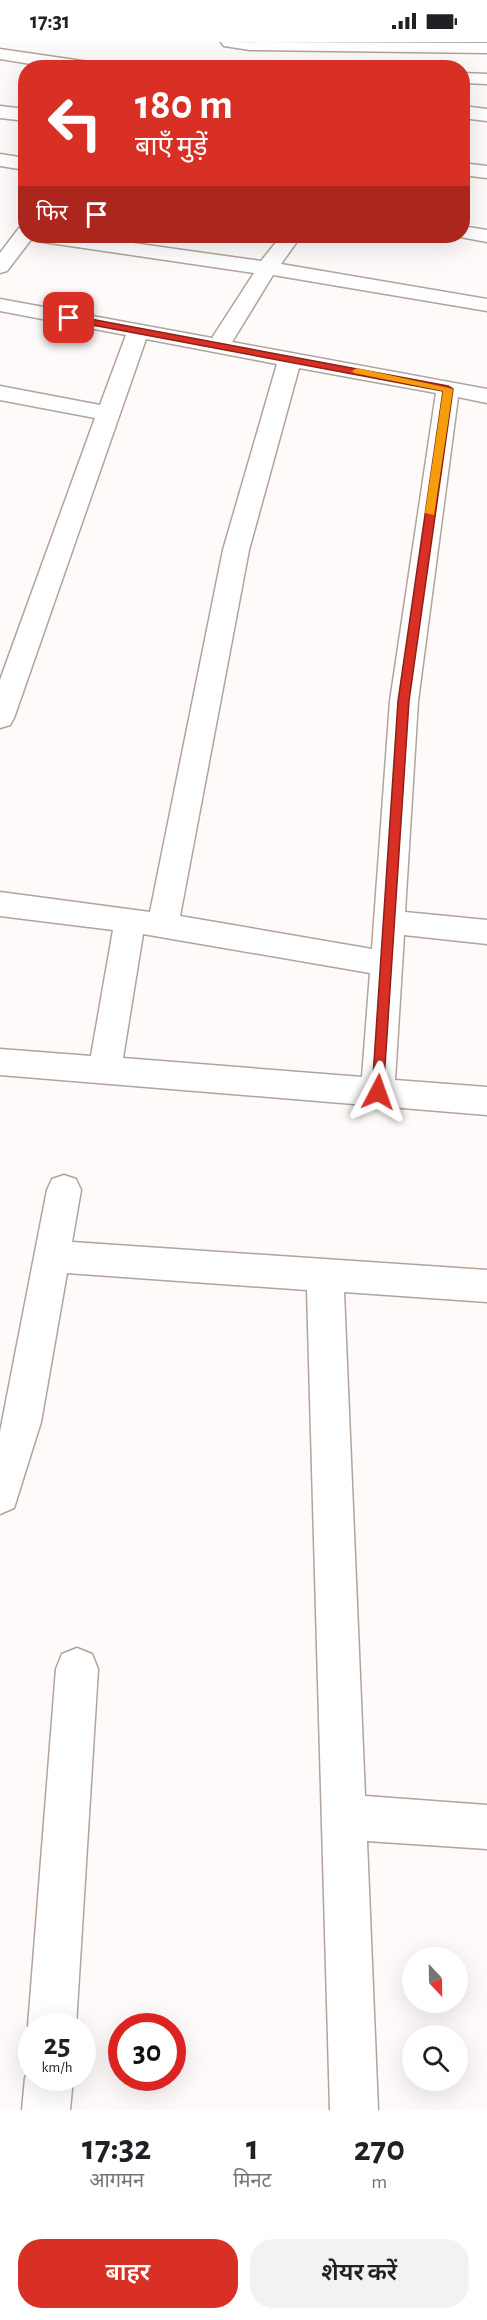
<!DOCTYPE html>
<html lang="hi">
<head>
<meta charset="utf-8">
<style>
  body { margin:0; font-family:"Alegreya Sans","Noto Sans Devanagari",sans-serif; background:#f2f2f2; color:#202124; height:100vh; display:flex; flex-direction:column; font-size:22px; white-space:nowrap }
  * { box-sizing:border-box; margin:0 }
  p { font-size:20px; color:#757577 }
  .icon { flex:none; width:33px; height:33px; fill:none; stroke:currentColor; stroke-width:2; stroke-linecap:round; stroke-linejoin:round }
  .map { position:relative; height:2068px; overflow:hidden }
  .drawer { display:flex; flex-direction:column; background:#fff; flex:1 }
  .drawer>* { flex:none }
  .banner { position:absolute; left:18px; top:18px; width:452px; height:183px; border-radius:24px; box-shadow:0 6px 24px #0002; background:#d93025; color:#fff; overflow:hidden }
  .needle { width:39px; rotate:158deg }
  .tools { position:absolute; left:402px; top:1905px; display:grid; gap:12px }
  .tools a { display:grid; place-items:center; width:66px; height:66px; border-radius:50%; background:#fff; box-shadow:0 6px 24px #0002; font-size:30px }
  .speed { position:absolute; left:18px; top:1971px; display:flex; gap:12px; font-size:30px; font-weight:700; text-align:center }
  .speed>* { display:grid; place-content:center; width:78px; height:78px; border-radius:50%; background:#fff; box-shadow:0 6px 24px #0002; line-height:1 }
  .speed small { font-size:15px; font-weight:400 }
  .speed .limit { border:9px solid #d22; background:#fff; color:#111 }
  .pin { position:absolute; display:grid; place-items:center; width:51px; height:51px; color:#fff; margin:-26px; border-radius:12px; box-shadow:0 3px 9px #0006 }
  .me { position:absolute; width:66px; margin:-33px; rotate:4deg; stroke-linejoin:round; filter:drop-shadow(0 0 4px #0008) }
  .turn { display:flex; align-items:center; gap:21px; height:126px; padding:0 18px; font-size:27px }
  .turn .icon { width:78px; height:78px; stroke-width:2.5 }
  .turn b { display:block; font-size:42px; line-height:51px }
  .then { display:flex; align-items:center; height:57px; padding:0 18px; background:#0003; gap:12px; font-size:22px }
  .eta { display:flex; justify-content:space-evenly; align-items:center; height:102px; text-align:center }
  .eta b { font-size:36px; font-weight:600; line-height:42px }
  .cta { display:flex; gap:12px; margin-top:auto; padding:12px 18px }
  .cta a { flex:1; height:69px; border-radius:24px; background:#d93025; color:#fff; font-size:24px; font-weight:600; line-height:69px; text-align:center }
  .cta a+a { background:#f2f2f2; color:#202124 }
  .status { display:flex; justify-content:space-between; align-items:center; height:42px; padding:0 30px; background:#fff; direction:ltr }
  .status svg { height:16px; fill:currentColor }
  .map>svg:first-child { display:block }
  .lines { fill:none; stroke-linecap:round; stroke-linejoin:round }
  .minor-casing { stroke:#b2a39b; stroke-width:3 }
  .minor { fill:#fff; fill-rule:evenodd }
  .route { fill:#d93025; stroke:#8d1f18; stroke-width:1.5 }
  .slow { fill:#f59e0b }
</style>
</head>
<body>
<div class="status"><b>17:31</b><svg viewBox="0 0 49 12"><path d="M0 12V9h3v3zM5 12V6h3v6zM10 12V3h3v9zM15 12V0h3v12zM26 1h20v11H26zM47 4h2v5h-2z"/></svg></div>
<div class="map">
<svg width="487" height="2068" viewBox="0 0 487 2068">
  <rect width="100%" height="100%" fill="#fdfaf9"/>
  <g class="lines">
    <g class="minor-casing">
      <g id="minor">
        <polygon points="221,0 487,1 487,11 250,8 224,4"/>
        <polygon points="0,7 96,21 105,26 56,26 0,17"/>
        <polygon points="462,31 487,32 487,42 462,41"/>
        <polygon points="0,64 26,67 26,79 0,76"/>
        <polygon points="462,64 487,67 487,79 462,76"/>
        <polygon points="0,112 26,116 26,128 0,124"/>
        <polygon points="462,121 487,124 487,136 462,133"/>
        <path d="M 26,184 L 26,194 L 83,194 L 261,219 L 281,194 L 301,194 L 281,222 L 487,257 L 487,269 L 273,233 L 232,300 L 487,347 L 487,361 L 458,355 L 418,659 L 405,870 L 487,878 L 487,902 L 404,893 L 395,1038 L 487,1045 L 487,1073 L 0,1033 L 0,1007 L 91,1014 L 113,888 L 0,874 L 0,850 L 150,870 L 223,508 L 277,322 L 146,297 L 14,676 L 10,683 L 0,686 L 0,638 L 95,376 L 0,358 L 0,344 L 100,363 L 126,293 L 0,269 L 0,257 L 212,296 L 254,231 L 43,200 L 36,198 L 33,195 L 7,229 L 0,231 L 0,211 L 19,186 ZM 299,326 L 436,351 L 390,659 L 372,907 L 180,874 L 249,508 ZM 143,892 L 370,931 L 362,1035 L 123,1016 Z"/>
        <polygon points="462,184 487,188 487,200 455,194 462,194"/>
        <polygon points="64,1133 76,1137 81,1148 72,1200 487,1228 487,1260 344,1250 365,1754 487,1763 487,1807 367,1799 378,2068 330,2068 307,1248 67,1231 41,1380 14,1466 0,1472 0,1390 47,1148 52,1137"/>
        <polygon points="77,1606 92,1612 98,1627 76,1984 32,1984 32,1991 28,1984 56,1627 62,1612"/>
        <polygon points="32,2021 32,2036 73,2036 70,2068 22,2068 25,2036"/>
      </g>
    </g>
    <use href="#minor" class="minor"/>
  </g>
  <polygon class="route" points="69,273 448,344 453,347 409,659 383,1054 374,1054 372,1050 398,659 443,349 66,278 65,276"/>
  <polygon class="slow" points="357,326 453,347 434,473 425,471 443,349 354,331 352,329"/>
</svg>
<div class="tools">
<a><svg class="needle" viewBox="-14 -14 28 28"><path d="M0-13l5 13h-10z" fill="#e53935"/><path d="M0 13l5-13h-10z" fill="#757577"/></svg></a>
<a><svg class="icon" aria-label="search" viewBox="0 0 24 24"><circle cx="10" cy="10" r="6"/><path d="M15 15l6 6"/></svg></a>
</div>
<div class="speed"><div>25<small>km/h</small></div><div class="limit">30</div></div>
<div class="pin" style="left:69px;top:276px;background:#d93025"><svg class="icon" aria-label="arrive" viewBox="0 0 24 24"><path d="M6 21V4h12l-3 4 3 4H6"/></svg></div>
<svg class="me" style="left:378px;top:1050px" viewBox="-20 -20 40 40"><path d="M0-17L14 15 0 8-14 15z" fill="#d93025" stroke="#fff" stroke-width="4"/></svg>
<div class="banner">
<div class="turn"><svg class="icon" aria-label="left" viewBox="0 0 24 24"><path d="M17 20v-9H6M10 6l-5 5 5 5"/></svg><div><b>180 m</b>बाएँ मुड़ें</div></div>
<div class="then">फिर<svg class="icon" aria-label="arrive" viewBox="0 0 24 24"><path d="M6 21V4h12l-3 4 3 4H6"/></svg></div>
</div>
</div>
<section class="drawer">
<div class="eta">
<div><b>17:32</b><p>आगमन</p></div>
<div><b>1</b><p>मिनट</p></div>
<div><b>270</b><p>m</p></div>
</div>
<div class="cta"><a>बाहर</a><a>शेयर करें</a></div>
</section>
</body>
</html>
